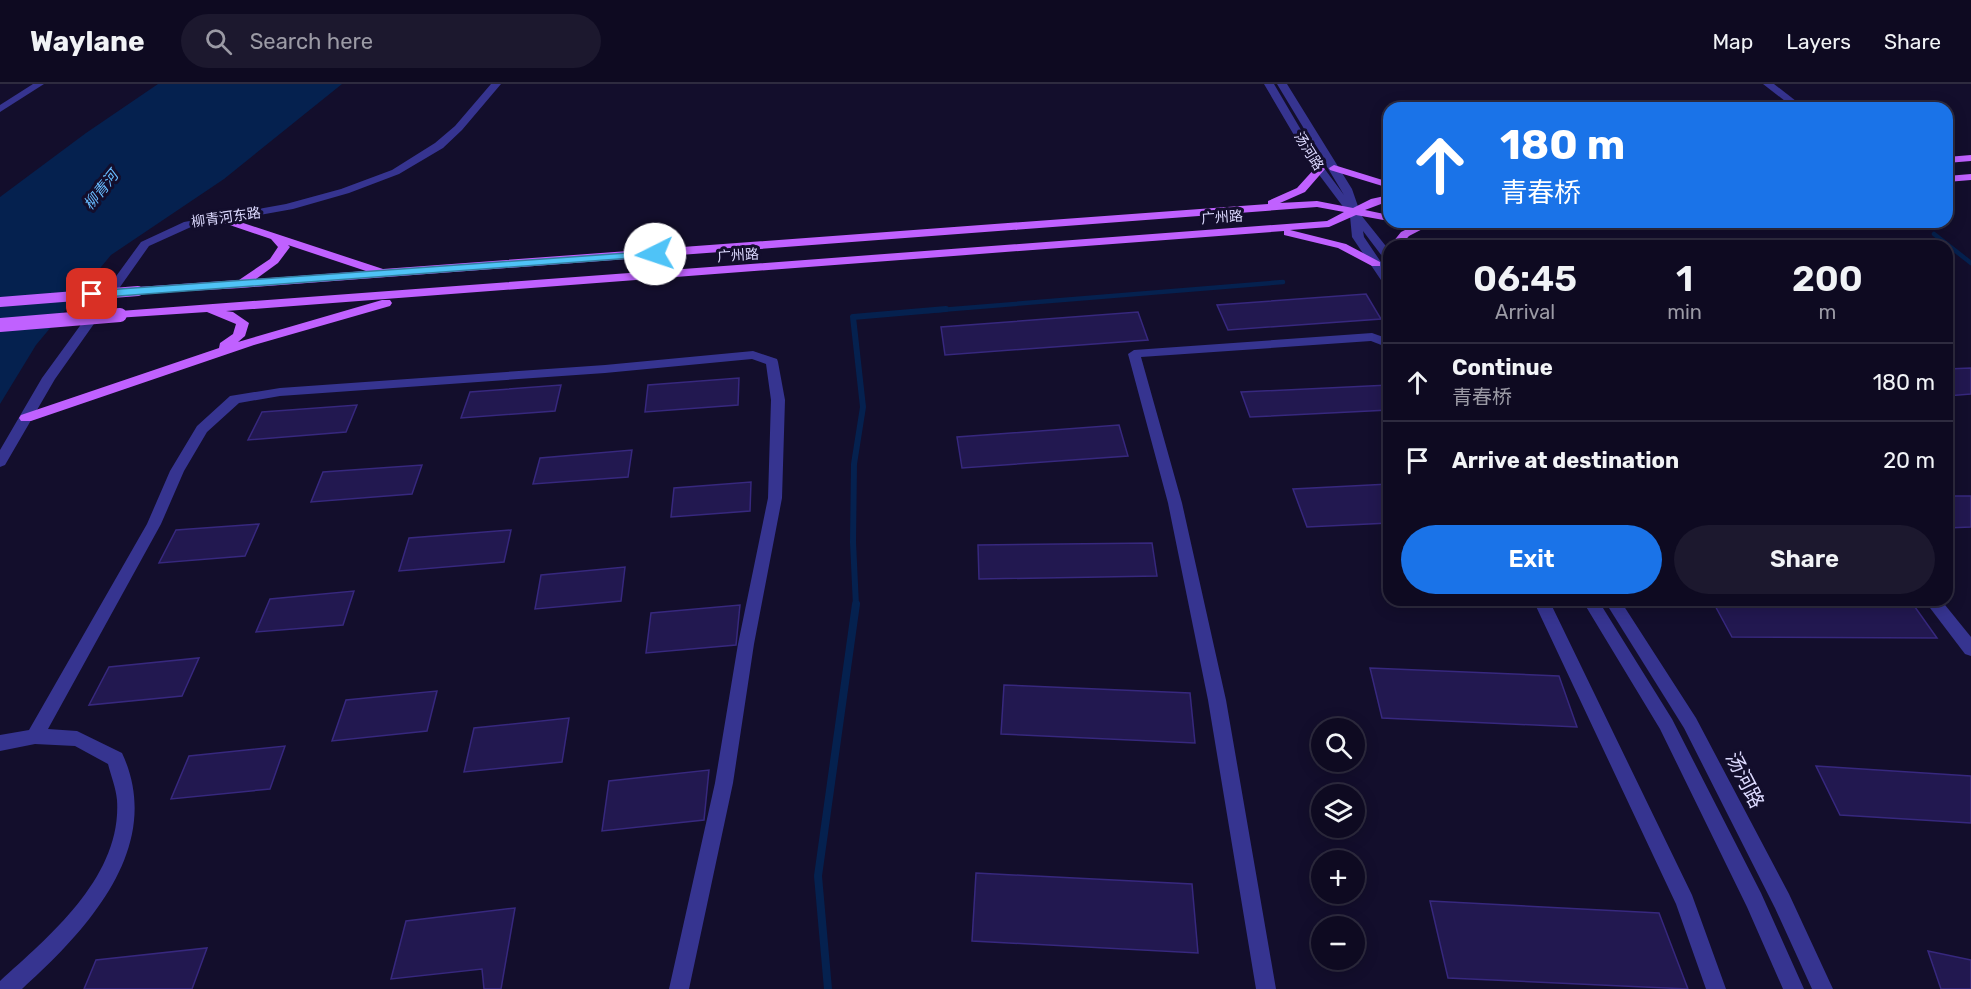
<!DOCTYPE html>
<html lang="en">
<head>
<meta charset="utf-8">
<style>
  body { margin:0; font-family:Rubik,"Noto Sans SC",sans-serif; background:#1c182e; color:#f1f3f6; height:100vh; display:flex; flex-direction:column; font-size:22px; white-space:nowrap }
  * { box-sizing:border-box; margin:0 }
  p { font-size:20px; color:#9b9aa5 }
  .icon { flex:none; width:33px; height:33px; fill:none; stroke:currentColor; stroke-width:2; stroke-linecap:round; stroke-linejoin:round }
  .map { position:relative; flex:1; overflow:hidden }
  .panel { position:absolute; left:1383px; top:156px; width:570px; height:366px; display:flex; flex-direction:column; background:#0e0a21; border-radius:18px; box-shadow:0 3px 15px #0003,0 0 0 2px #2e2b3f }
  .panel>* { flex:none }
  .guide { position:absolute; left:1383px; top:18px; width:570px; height:126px; border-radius:18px; box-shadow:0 3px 15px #0003,0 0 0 2px #2e2b3f; background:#1a73e8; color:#fff; overflow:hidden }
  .fabs { position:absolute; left:1311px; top:634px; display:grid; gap:12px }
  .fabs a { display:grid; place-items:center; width:54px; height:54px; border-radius:50%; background:#0e0a21; box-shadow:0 3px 15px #0003,0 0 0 2px #2e2b3f; font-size:30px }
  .pin { position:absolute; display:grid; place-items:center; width:51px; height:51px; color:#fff; margin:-26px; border-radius:12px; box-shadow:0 3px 9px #0006 }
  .me { position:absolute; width:66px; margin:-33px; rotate:266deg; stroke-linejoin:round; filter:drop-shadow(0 0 4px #0008) }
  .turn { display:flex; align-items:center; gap:21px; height:126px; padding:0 18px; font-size:27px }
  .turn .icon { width:78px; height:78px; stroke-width:2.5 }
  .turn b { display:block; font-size:42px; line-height:51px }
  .eta { display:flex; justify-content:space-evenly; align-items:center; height:102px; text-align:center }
  .eta b { font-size:36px; font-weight:600; line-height:42px }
  .action { display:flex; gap:12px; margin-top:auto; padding:12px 18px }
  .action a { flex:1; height:69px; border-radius:36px; background:#1a73e8; color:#fff; font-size:24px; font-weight:600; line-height:69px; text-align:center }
  .action a+a { background:#1c182e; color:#f1f3f6 }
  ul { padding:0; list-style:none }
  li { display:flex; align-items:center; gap:18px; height:78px; padding:0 18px; border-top:2px solid #2e2b3f }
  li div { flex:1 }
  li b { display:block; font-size:22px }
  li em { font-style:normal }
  header { display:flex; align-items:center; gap:36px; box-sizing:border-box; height:84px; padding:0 30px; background:#0e0a21; border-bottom:2px solid #2e2b3f }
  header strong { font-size:28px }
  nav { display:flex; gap:33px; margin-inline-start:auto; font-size:21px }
  .search { width:420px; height:54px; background:#1c182e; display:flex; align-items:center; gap:15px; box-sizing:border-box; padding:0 21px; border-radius:33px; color:#9b9aa5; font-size:22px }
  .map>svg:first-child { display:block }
  .water { fill:#05214f }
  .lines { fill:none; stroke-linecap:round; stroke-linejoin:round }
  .stream-far2 { stroke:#05214f; stroke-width:4.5 }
  .stream-far1 { stroke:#05214f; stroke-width:6 }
  .stream { stroke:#05214f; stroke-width:8 }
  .building { fill:#221850; stroke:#37287e; stroke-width:1.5 }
  .minor { fill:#363490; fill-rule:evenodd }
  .major { fill:#c061ff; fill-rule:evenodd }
  .major-bridge-far1 { stroke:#c061ff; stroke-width:10 }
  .major-bridge { stroke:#c061ff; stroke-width:14 }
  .route { fill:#4fc3f7; stroke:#337fa1; stroke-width:1.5 }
  .labels { text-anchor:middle; stroke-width:6; stroke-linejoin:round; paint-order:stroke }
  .far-street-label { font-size:14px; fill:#dddaff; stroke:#130e2c }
  .far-water-label { font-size:15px; font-style:italic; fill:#68bcff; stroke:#130e2c }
  .near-street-label { font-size:20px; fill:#dddaff; stroke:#130e2c }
</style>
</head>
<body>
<header>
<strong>Waylane</strong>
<div class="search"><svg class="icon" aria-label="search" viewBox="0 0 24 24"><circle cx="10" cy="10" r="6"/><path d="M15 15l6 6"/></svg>Search here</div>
<nav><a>Map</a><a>Layers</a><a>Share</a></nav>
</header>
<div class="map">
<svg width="1971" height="905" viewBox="0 0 1971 905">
  <rect width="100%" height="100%" fill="#130e2c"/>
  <polygon class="water" points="158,0 342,0 224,95 111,171 36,261 0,320 0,113 86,49"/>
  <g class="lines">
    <g class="stream-far2">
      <polyline points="1934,150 1971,179"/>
      <polyline points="928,227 1283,198"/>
    </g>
    <polyline class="stream-far1" points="856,522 853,458 854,380 863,323 853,233 946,225"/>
    <polyline class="stream" points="828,905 818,792 856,520"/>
  </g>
  <g class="building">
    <polygon points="1366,210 1381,235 1228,246 1217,221"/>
    <polygon points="1138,228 1148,256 945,271 941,243"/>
    <polygon points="1971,284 1971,310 1947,312 1947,285"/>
    <polygon points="739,294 738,321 645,328 648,301"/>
    <polygon points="561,301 555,327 461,334 470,308"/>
    <polygon points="1389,301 1389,326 1250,333 1241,308"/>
    <polygon points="357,321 346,348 248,356 262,328"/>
    <polygon points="1119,341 1128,372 962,384 957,353"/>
    <polygon points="632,366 628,393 533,400 540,374"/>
    <polygon points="422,381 412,410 311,418 323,388"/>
    <polygon points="751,398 750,427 671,433 674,404"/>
    <polygon points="1389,400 1389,439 1307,443 1293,405"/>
    <polygon points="1947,412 1971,412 1971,443 1947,444"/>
    <polygon points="259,440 245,472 159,479 176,446"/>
    <polygon points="511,446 504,478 399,487 409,454"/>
    <polygon points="1152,459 1157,492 979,495 978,461"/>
    <polygon points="625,483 621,517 535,525 541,491"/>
    <polygon points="354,507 343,541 256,548 270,515"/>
    <polygon points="1712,516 1910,516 1937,554 1732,553"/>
    <polygon points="740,521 736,561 646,569 651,529"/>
    <polygon points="199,574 182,612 89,621 109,583"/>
    <polygon points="1370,584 1559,592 1577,643 1382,634"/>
    <polygon points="1004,601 1190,609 1195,659 1001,650"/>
    <polygon points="437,607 427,647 332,657 346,616"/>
    <polygon points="569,634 562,678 464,688 474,644"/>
    <polygon points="285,662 270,705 171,715 189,672"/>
    <polygon points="1816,682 1971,692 1971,739 1840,731"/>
    <polygon points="709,686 704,736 602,747 609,697"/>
    <polygon points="976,789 1192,800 1198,869 972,857"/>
    <polygon points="1430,817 1659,829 1688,905 1448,894"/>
    <polygon points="515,824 501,905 484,905 482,885 391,895 406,837"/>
    <polygon points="207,864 192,905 84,905 96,876"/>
    <polygon points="1928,867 1971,876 1971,905 1941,905"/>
  </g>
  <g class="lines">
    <g class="minor">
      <polygon points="33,0 44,0 0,28 0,21"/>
      <polygon points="491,0 501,0 462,46 443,64 399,90 349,109 293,125 191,143 149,162 55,295 5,381 0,383 0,366 42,294 141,158 184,138 286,120 341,105 392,86 435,59 455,42"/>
      <polygon points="1264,0 1274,0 1321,80 1344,111 1277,0 1287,0 1352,105 1361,131 1389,166 1389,177 1385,176 1363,147 1364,153 1389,190 1389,203 1385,202 1352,153 1350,132 1311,80"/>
      <polygon points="1763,0 1774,0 1805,24 1794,24"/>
      <polygon points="1372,249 1389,255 1389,264 1371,257 1141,273 1182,419 1226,616 1276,905 1256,905 1208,616 1168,419 1128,270 1134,266"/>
      <path d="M 753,267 L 777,275 L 778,278 L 785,316 L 782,414 L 754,560 L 733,699 L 689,905 L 669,905 L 715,699 L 738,560 L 768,414 L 771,316 L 766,280 L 752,275 L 605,289 L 280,312 L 239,319 L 207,348 L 184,387 L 161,440 L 48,645 L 77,647 L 122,669 C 166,763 86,847 22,905 L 0,905 L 0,897 C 51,851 122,792 117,716 C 116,704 111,692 108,680 L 75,662 L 35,660 L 0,667 L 0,651 L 29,646 L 147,440 L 170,387 L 197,342 L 230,312 L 280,304 L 605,281 Z"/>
      <polygon points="1533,516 1549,516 1692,811 1726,905 1706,905 1676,820"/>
      <polygon points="1582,516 1598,516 1672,635 1761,809 1804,905 1783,905 1747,823 1660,645"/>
      <polygon points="1604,516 1620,516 1696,634 1789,810 1833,905 1812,905 1775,824 1684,644"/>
      <polygon points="1924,516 1941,516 1971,553 1971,572 1965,570"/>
    </g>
    <g class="major">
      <polygon points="1971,71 1971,77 1947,79 1947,73"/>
      <polygon points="1334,81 1389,98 1389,104 1330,86 1329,84"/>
      <path d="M 1320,82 L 1325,85 L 1305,108 L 1280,119 L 1317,117 L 1353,124 L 1371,115 L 1389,111 L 1389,117 L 1365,126 L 1389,131 L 1389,137 L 1356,131 L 1329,143 L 1290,146 L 1346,160 L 1380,178 L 1380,182 L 1372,182 L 1338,164 L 1284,151 L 1284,147 L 226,227 L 233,228 L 249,239 L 245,252 L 238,258 L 382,216 L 390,216 L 392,219 L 390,222 L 254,261 L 31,337 L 21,337 L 19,334 L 21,331 L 219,264 L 220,259 L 233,250 L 236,240 L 207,228 L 116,234 L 116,228 L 120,227 L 1327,137 L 1344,128 L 1317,123 L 241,204 L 134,210 L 134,204 L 138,203 L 239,196 L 270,175 L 278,163 L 271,155 L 215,136 L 215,132 L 219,131 L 383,185 L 1268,120 L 1268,117 L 1297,104 L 1316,83 ZM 288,161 L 366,187 L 256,195 L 278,179 L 290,163 Z"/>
      <polygon points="1971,90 1971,96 1947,98 1947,92"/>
      <polygon points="1421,138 1436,138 1409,152 1400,162 1389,163 1401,148"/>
    </g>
    <polyline class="major-bridge-far1" points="0,218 138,207"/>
    <polyline class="major-bridge" points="0,241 120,231"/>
  </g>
  <polygon class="route" points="655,167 659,168 659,172 92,214 86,210 92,207"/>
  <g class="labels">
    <g class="far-street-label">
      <text transform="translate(1309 67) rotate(58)" y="5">汤河路</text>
      <text transform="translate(226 133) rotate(-8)" y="5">柳青河东路</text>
      <text transform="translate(1222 133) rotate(-4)" y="5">广州路</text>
      <text transform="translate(738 171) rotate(-4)" y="5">广州路</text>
    </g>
    <g class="far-water-label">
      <text transform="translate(101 106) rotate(-51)" y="5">柳青河</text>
    </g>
    <g class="near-street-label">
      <text transform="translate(1745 696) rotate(63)" y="7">汤河路</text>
    </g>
  </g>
</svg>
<div class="fabs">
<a><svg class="icon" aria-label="search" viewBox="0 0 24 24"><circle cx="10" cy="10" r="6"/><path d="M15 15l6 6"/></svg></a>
<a><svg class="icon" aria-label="layers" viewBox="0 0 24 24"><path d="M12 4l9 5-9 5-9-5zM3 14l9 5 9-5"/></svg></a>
<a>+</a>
<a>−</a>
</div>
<div class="pin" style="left:92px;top:210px;background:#d93025"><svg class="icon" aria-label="arrive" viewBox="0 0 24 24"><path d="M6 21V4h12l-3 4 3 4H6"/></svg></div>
<svg class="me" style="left:655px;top:170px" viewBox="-20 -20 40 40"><circle r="19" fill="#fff"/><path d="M0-13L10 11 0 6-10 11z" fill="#4fc3f7"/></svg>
<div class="guide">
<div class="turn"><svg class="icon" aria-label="ahead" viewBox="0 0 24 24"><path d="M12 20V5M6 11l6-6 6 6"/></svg><div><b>180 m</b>青春桥</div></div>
</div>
<section class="panel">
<div class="eta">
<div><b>06:45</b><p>Arrival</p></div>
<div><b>1</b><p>min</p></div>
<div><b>200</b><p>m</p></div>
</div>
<ul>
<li><svg class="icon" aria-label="ahead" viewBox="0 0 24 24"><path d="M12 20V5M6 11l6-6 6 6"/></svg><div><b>Continue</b><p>青春桥</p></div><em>180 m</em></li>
<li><svg class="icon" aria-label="arrive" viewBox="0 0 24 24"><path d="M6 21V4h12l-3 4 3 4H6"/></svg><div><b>Arrive at destination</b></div><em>20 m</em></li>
</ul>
<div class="action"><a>Exit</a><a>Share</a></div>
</section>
</div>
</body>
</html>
